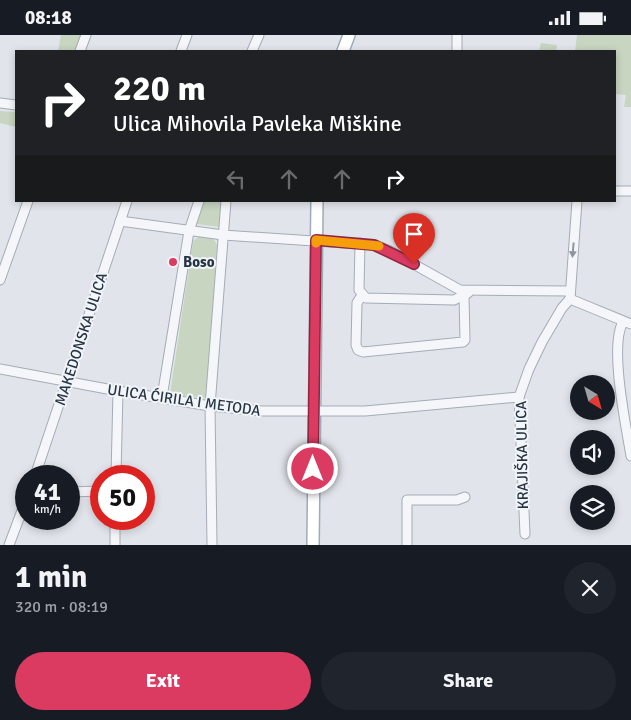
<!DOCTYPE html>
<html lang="en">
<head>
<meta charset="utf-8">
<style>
  body { margin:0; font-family:Signika,sans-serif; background:#20242c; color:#f1f3f6; height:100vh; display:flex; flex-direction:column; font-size:19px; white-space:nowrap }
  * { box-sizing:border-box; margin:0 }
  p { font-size:16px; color:#9ea1a6 }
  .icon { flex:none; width:28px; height:28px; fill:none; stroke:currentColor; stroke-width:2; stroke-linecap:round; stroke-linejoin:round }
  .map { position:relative; height:510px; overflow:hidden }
  .panel { display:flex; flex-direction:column; background:#171b24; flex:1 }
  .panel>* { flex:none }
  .top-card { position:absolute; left:15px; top:15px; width:601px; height:152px; border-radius:0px; box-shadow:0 2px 8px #0003; background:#202124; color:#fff; overflow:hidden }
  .needle { width:32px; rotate:143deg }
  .tools { position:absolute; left:570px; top:340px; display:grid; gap:10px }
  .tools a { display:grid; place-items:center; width:45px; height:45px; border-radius:50%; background:#171b24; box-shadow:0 2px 8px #0003; font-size:25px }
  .speed { position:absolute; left:15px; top:430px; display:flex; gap:10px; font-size:25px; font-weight:700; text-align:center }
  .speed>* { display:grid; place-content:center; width:65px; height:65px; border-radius:50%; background:#171b24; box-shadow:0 2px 8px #0003; line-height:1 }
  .speed small { font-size:12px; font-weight:400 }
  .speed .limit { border:8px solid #d22; background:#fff; color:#111 }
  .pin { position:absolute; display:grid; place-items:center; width:42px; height:42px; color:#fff; margin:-51px -21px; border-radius:50% 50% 50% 0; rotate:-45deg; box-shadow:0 0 5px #0007 }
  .pin .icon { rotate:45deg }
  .me { position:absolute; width:55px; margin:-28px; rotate:0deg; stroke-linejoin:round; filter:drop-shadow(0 0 4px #0008) }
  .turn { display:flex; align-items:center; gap:18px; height:105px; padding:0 15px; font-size:22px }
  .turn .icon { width:65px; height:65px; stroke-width:2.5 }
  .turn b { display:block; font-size:35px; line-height:42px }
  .lanes { display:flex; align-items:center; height:48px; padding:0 15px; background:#0003; justify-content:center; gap:25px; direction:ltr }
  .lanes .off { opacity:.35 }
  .round { display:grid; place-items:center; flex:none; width:52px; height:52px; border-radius:26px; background:#20242c }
  .summary { display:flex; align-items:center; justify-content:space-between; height:85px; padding:0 15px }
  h1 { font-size:30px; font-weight:700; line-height:38px }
  .cta { display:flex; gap:10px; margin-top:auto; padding:10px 15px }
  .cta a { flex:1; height:58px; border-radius:30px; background:#db3b61; color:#fff; font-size:20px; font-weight:700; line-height:58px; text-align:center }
  .cta a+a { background:#20242c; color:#f1f3f6 }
  .status { display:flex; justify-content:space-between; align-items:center; height:35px; padding:0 25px; background:#171b24; direction:ltr }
  .status svg { height:14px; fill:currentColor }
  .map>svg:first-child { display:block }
  .green { fill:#c8d5c1 }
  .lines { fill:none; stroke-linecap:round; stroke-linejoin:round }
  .minor-casing { stroke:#a5acb6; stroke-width:11 }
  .major-casing { stroke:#9fabb8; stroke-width:14 }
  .minor { stroke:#f4f6f9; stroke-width:9 }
  .major { stroke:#fff; stroke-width:11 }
  .oneway { fill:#8e959e }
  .route-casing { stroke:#8e263f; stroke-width:12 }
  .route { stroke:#db3b61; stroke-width:9 }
  .slow { stroke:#f59e0b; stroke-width:9 }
  .poi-dot { fill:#db3b61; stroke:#f1f4f8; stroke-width:2 }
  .labels { text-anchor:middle; stroke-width:4; stroke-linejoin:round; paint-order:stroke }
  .poi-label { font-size:15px; font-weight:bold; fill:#273444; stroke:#f1f4f8; text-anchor:start }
  .street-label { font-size:15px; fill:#273444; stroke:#f1f4f8 }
</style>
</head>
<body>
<div class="status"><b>08:18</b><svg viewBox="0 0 49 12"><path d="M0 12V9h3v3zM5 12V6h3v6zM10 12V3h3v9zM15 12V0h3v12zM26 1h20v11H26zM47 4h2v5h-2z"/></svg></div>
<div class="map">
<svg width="631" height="510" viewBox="0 0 631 510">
  <rect width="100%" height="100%" fill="#e1e5eb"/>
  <g class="green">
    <polygon points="61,0 83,0 77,16 58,16"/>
    <polygon points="577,0 631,0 631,72 624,72 626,60 615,59 615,16 575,16"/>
    <polygon points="541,8 557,10 556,16 539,16"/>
    <polygon points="0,76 16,77 16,92 0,88"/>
    <polygon points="202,166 224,166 221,192 196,189"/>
    <polygon points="200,201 213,203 217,210 208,364 170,359 193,206"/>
  </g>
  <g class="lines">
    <g class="minor-casing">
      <g id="minor">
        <polyline points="457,0 457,16"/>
        <polyline points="80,16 86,0"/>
        <polyline points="181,16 187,0"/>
        <polyline points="252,16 259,0"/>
        <polyline points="0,68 16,70"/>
        <polyline points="615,156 631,156"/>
        <polyline points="577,166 570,264 631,289"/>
        <polyline points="120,186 223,200 374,210 390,216 460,255 569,256"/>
        <polyline points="360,208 359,255 366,263 454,265 468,258"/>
        <polyline points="0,245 28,166"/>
        <polyline points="362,260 357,268 356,310 358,315 363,317 463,307 465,305 464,261"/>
        <path d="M 623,287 C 609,311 626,391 631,421"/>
        <polyline points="0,334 118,356 210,371 262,376 365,376 519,362"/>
        <polyline points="162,362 189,196 199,166"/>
        <polyline points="35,441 127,166"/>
        <polyline points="116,441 118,356"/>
        <polyline points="69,457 101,456"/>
        <polyline points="525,499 519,362 529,334 542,307 562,273 570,264"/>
        <polyline points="9,510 26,465"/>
        <polyline points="115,510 115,484"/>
        <polyline points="212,510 210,371 226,166"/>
        <polyline points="407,510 407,465 457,465 465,462"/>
      </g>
    </g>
    <g class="major-casing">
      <g id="major">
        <polyline points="343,16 349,0"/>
        <polyline points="313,510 317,166"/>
      </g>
    </g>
    <use href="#minor" class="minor"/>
    <use href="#major" class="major"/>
  </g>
  <defs><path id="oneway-solid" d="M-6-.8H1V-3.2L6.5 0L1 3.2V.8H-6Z" transform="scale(1.25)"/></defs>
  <use class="oneway" href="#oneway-solid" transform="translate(573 215) rotate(95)"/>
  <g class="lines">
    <g class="route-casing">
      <polyline id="route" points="313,434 316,205 374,210 414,229"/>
    </g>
    <use href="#route" class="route"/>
    <polyline class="slow" points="316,208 316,205 379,211"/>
  </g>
  <circle class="poi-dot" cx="173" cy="227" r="5"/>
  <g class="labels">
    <g class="poi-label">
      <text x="183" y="232">Boso</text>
    </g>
    <g class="street-label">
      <text transform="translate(81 304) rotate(-72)" y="5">MAKEDONSKA ULICA</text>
      <text transform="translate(184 365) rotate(8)" y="5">ULICA ĆIRILA I METODA</text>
      <text transform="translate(522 420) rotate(-91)" y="5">KRAJIŠKA ULICA</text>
    </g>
  </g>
</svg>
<div class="tools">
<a><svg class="needle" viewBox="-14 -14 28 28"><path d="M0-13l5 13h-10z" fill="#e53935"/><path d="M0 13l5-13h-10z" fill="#9ea1a6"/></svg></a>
<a><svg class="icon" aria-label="sound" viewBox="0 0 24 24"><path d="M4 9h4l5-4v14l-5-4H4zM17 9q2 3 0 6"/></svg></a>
<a><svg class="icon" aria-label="layers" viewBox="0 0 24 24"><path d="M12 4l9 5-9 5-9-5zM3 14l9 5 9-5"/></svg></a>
</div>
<div class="speed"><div>41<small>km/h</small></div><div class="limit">50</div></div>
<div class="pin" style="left:414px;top:229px;background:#d93025"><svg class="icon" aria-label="arrive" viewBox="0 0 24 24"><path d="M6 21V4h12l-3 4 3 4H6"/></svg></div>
<svg class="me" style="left:313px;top:434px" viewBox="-20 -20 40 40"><circle r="17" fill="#db3b61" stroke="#fff" stroke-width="3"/><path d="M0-11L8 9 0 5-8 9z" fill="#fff"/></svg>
<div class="top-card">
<div class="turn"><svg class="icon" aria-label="right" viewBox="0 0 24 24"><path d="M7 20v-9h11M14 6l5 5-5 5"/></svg><div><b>220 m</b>Ulica Mihovila Pavleka Miškine</div></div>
<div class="lanes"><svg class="icon off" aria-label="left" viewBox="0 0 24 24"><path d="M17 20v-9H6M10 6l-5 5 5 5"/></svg><svg class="icon off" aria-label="ahead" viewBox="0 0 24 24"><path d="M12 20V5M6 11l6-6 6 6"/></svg><svg class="icon off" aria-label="ahead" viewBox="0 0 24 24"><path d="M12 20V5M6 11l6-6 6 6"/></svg><svg class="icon" aria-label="right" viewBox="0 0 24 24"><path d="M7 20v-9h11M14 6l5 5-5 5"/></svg></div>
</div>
</div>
<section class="panel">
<div class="summary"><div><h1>1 min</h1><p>320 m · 08:19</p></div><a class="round"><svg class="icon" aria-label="close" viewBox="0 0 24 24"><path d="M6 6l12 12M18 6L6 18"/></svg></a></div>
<div class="cta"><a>Exit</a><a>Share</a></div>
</section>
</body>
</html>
